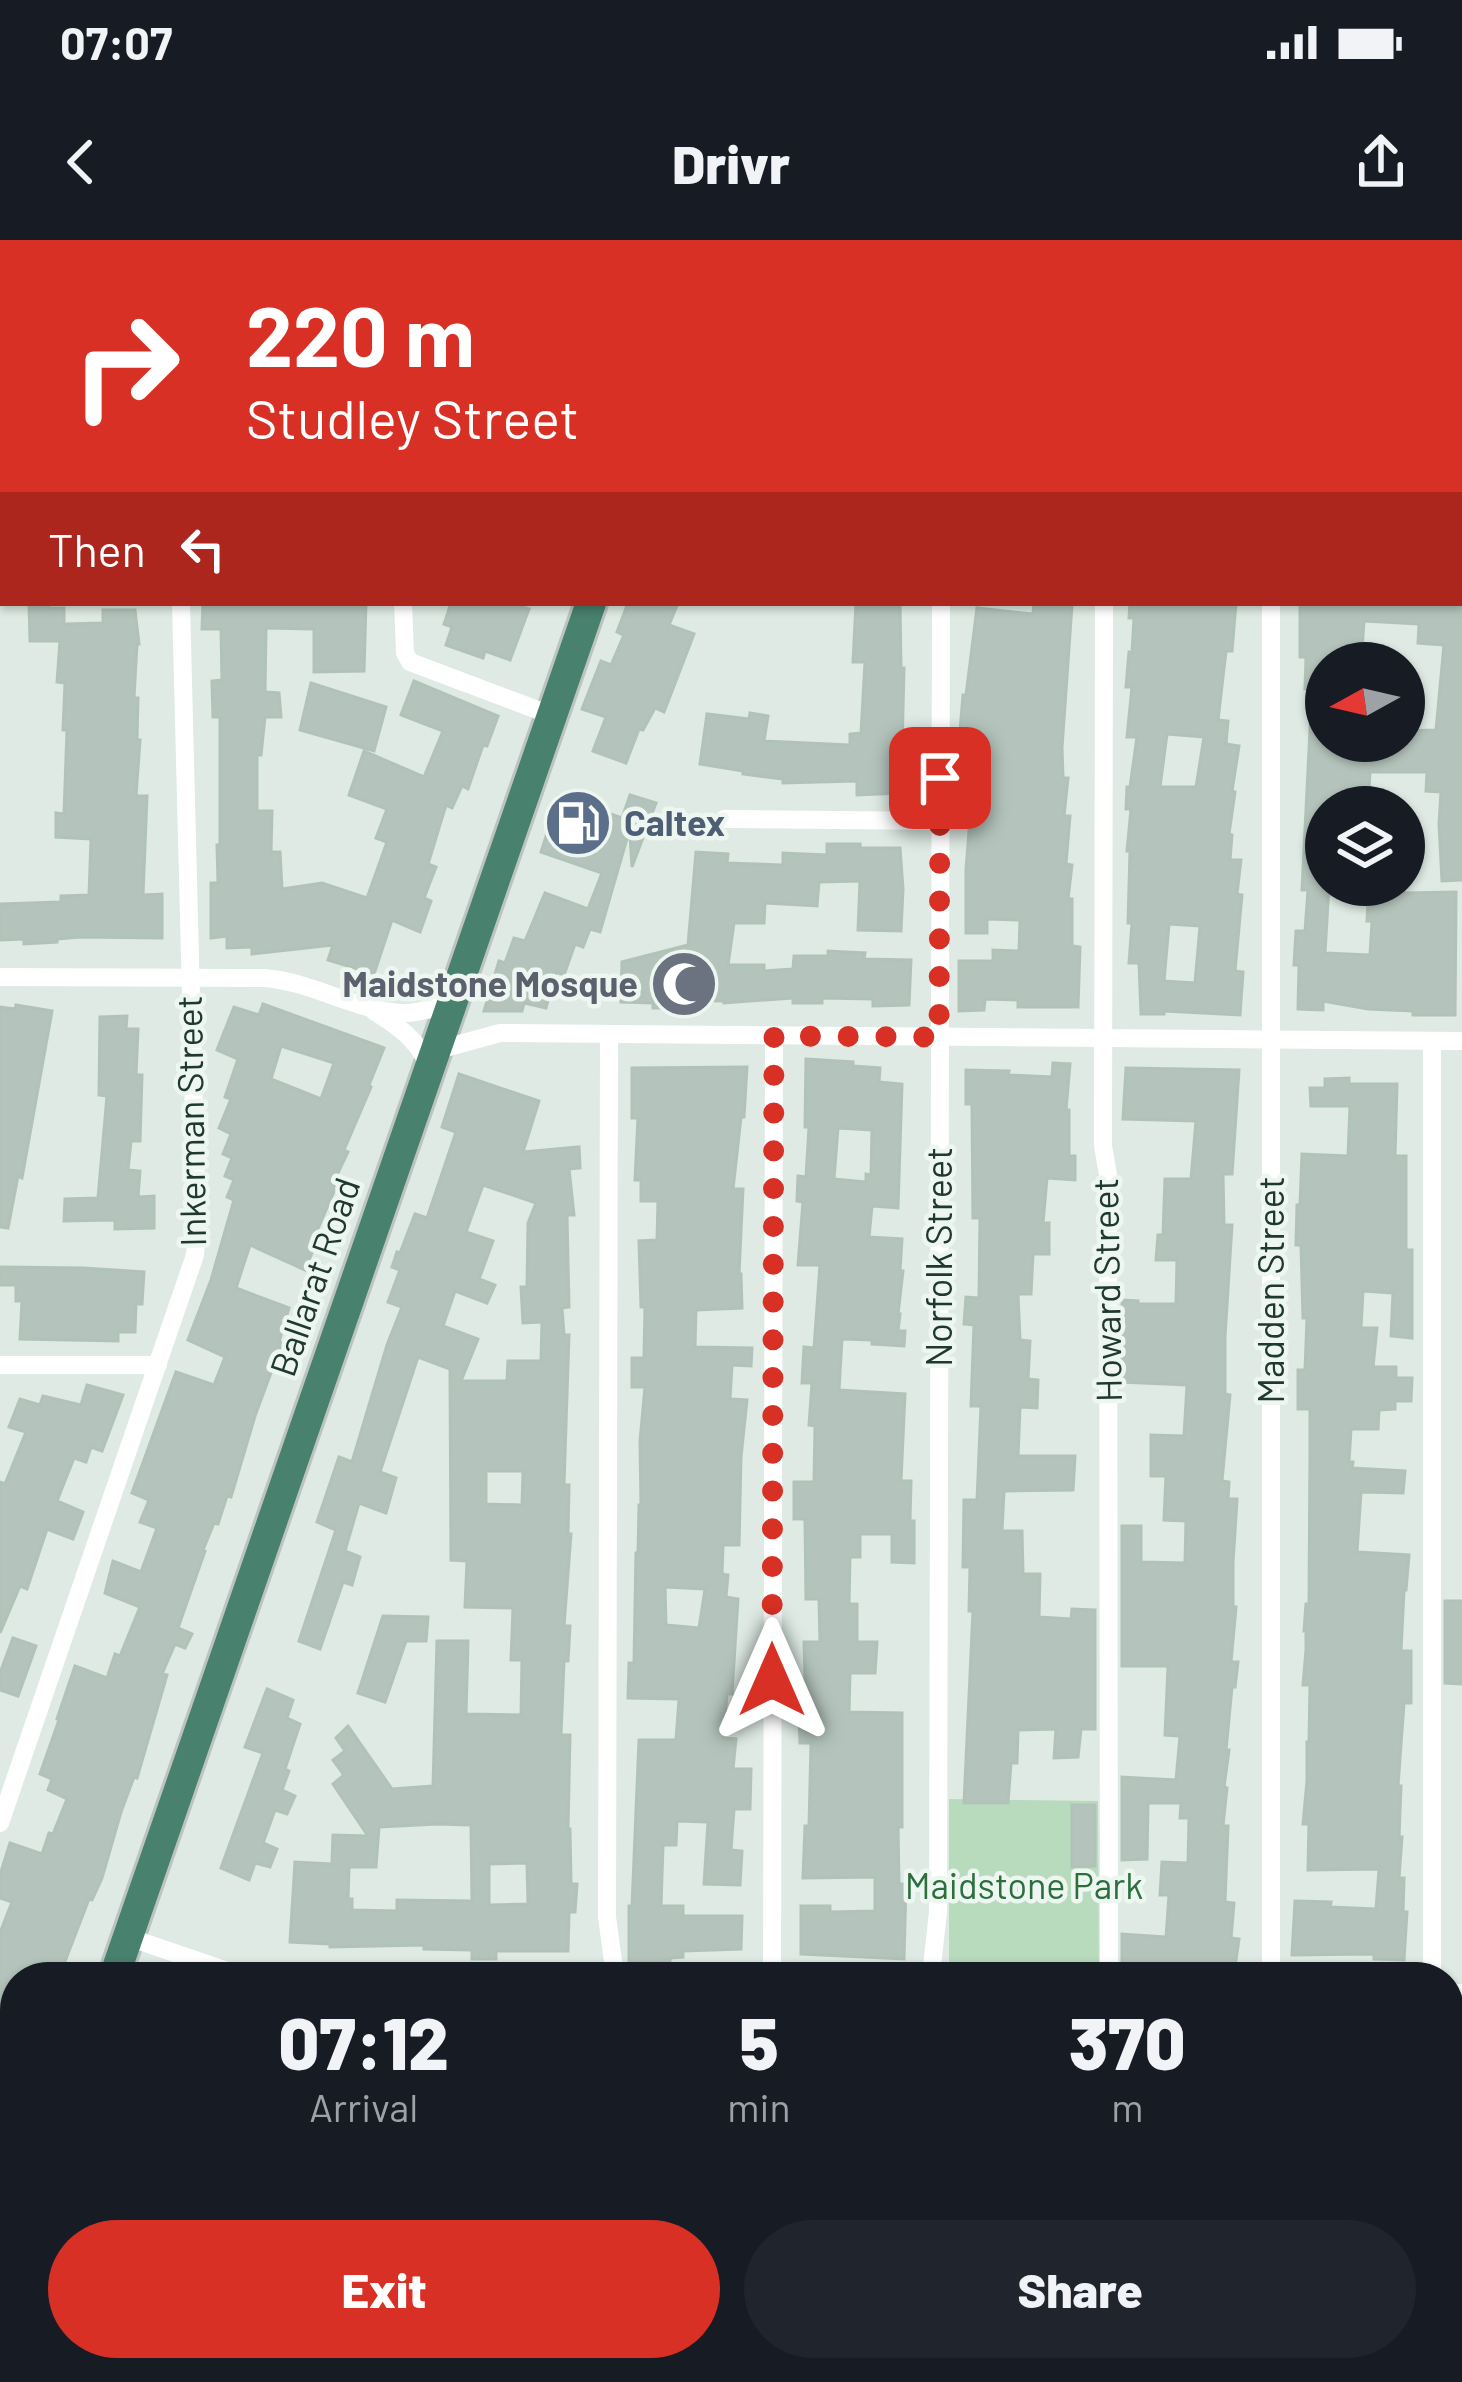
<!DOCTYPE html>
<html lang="en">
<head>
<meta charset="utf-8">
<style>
  body { margin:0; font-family:Barlow,sans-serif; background:#20242c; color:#f1f3f6; height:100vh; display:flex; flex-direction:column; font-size:45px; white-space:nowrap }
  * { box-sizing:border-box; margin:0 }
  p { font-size:39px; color:#9ea1a6 }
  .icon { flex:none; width:66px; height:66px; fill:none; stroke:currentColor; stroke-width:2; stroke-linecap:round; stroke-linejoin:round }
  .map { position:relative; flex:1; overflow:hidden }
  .details { position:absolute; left:0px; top:1722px; width:1464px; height:420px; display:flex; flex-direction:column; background:#171b24; border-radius:48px 48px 0 0; box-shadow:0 3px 9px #0004 }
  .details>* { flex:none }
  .top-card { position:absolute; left:0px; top:0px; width:1464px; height:366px; box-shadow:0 3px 9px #0004; background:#d93025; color:#fff; overflow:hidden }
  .needle { width:78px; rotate:262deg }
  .fabs { position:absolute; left:1305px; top:402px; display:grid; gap:24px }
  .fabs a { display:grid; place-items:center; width:120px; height:120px; border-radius:50%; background:#171b24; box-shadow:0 3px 9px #0004; font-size:60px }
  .pin { position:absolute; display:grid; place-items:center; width:102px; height:102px; color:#fff; margin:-51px; border-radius:24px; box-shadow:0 6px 18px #0006 }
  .me { position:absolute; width:132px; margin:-66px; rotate:0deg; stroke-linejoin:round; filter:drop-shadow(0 0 9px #0008) }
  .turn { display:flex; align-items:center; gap:42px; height:252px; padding:0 48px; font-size:54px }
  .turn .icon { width:156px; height:156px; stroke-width:2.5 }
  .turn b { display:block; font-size:84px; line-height:102px }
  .then { display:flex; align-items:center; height:114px; padding:0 48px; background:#0003; gap:24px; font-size:45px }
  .eta { display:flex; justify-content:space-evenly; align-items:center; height:204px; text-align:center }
  .eta b { font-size:72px; font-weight:800; line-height:84px }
  .button { display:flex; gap:24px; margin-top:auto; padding:24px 48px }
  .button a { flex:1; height:138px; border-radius:72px; background:#d93025; color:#fff; font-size:48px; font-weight:800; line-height:138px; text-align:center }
  .button a+a { background:#20242c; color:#f1f3f6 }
  .status { display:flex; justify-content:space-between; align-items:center; height:84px; padding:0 60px; background:#171b24; direction:ltr }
  .status svg { height:33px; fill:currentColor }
  header { display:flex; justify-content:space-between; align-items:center; height:156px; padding:0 48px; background:#171b24; font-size:54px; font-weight:800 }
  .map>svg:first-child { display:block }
  .green { fill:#b7dbbc }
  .building { fill:#b4c4bc; stroke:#b1c3b9; stroke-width:3; fill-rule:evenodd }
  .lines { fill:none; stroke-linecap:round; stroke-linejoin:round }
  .trunk-casing { stroke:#bcc4c1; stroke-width:36 }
  .minor { stroke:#fff; stroke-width:18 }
  .trunk { stroke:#48816d; stroke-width:30 }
  .route { stroke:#d93025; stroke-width:21; stroke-dasharray:0 37.8 }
  .labels { text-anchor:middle; stroke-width:9; stroke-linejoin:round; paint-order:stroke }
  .service-label { font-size:36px; font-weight:bold; fill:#4e5e75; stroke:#eef6f1; text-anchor:start }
  .worship-label { font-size:36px; font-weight:bold; fill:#5b616d; stroke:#eef6f1; text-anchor:end }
  .street-label { font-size:36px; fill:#20392f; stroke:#eef6f1 }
  .park-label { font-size:36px; fill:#2b6f3d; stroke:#eef6f1 }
</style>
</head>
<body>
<div class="status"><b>07:07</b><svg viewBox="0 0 49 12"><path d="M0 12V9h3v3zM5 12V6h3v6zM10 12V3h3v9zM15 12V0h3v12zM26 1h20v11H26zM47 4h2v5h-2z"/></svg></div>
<header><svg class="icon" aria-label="back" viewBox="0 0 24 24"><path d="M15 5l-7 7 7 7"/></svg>Drivr<svg class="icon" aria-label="share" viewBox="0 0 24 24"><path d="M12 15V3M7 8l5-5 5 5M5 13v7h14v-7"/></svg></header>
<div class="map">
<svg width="1462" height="2142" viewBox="0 0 1462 2142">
  <rect width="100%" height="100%" fill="#deeae3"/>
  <g class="green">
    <polygon points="949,1559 1098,1561 1099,1735 949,1732"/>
    <polygon points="621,2127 923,2127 923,2142 619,2142"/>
  </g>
  <g class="building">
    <polygon points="29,363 48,363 49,368 64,368 64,384 103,383 103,370 135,370 139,404 137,404 134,458 138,458 137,500 140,500 136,556 147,556 143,655 162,654 162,698 80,697 57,699 57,702 24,704 24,699 0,700 0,664 61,662 61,656 89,655 91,599 56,597 56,573 64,574 67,490 63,490 65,443 57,442 60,401 30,401"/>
    <polygon points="203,363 366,363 364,431 314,432 314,389 266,388 265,452 279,453 281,477 265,477 261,515 257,515 257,571 272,571 271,612 280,612 282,649 322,643 367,658 387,602 376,598 387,569 349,555 364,511 424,537 443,491 401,475 414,441 498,476 487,506 483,505 468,549 462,546 452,568 446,565 428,624 436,627 424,658 431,661 420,692 392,680 374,734 328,720 333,705 252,714 252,707 227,708 227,696 211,698 211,643 218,643 217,605 220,605 220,477 213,477 212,441 222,440 221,389 202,389"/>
    <polygon points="451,363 525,363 523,367 529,369 510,420 485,411 483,418 446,405 452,387 444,384"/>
    <polygon points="628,363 678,363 669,385 694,394 664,472 655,468 643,490 639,489 626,523 593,511 606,477 582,469 601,421 611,425 624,395 617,392"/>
    <polygon points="856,363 900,363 901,428 904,428 901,553 857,555 857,541 783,543 783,539 743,534 743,531 700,524 707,474 749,479 750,473 768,476 764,501 850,505 850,494 861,493 865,422 853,422"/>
    <polygon points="1034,363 1072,365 1062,508 1063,538 1068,538 1064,576 1070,576 1066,624 1072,625 1068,659 1072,659 1072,706 1080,707 1078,767 1018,767 1018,760 985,759 984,770 959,771 959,721 993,721 993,710 1019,711 1020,680 987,679 987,693 966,693 966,629 971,566 969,566 970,491 960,491 963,455 966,455 977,368 1033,374"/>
    <path d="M 1130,363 L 1236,363 L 1232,411 L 1226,411 L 1218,480 L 1228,481 L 1226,504 L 1239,506 L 1232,551 L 1235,552 L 1229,594 L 1232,595 L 1230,620 L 1241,620 L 1237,654 L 1242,655 L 1235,731 L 1243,732 L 1240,775 L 1164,771 L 1164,774 L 1141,774 L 1139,723 L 1129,723 L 1132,683 L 1128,683 L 1130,611 L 1127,611 L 1131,569 L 1126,569 L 1127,547 L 1130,547 L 1137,497 L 1127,497 L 1132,447 L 1126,447 L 1129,412 L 1132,413 L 1134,378 L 1129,378 ZM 1167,494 L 1204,497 L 1196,547 L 1160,547 ZM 1169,684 L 1200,686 L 1195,743 L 1164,741 Z"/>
    <path d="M 1300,363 L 1462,363 L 1462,640 L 1442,641 L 1439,584 L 1441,552 L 1426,551 L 1427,532 L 1370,532 L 1368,567 L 1326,567 L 1326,645 L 1329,645 L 1325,713 L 1370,715 L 1372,681 L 1367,681 L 1369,645 L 1405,645 L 1404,653 L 1456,652 L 1455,775 L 1413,775 L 1413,771 L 1368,769 L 1323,761 L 1323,770 L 1298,769 L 1299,725 L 1294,725 L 1296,691 L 1305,691 L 1308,650 L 1302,650 L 1312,450 L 1305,449 L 1306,417 L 1300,417 ZM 1364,381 L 1419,384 L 1418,403 L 1444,405 L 1436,490 L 1404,491 L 1404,501 L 1326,501 L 1326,423 L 1361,423 Z"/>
    <polygon points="311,443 386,467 374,511 300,490"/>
    <polygon points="630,555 656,563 632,627 630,596 628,595 600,692 590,689 583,707 575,704 564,735 556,732 546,768 524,763 522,771 484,771 499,721 505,723 514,698 525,701 545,653 588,669 602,633 541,612 559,556 622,578"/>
    <polygon points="827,604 860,604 860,608 900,608 903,649 901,691 858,690 860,641 819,642 817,666 765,663 764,683 734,683 728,725 764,725 764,731 793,729 794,716 828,716 828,711 865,713 864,719 911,720 909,765 873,766 873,759 822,758 822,763 793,763 793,758 724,763 724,761 678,760 678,768 653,768 653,763 621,762 622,722 688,705 696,612 728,614 727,623 783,625 783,613 827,615"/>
    <path d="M 263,764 L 384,808 L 369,845 L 371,847 L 344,910 L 348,912 L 334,941 L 338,942 L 317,991 L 320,993 L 305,1030 L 250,1005 L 236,1048 L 289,1068 L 279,1102 L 282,1103 L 255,1176 L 231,1257 L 227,1256 L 218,1284 L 214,1283 L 203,1310 L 205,1311 L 178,1388 L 192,1394 L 185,1408 L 175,1404 L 162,1434 L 167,1435 L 137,1538 L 134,1537 L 121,1572 L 102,1638 L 92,1660 L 89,1659 L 59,1737 L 15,1737 L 15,1751 L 0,1767 L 0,1693 L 12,1662 L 0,1658 L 0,1635 L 10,1603 L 42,1614 L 49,1593 L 53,1594 L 67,1559 L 48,1550 L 52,1539 L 40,1534 L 59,1480 L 57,1479 L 75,1426 L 107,1438 L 115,1414 L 120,1416 L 140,1367 L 105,1353 L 113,1321 L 141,1332 L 157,1288 L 140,1282 L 149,1260 L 132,1253 L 176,1132 L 214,1145 L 225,1117 L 188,1100 L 211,1040 L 234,960 L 227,957 L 234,940 L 225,936 L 232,918 L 223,914 L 231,894 L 219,888 L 231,859 L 225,857 L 238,819 L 217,810 L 234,767 L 259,775 ZM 281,806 L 334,823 L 321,859 L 271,839 Z"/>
    <polygon points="16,765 52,771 22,938 18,936 8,988 0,987 0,767 15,769"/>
    <polygon points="127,776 126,789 138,789 136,835 142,835 140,901 131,901 128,930 140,931 138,957 154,956 154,988 115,989 115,980 64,981 65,959 98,958 107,856 99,855 100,777"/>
    <path d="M 806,819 L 853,822 L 853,826 L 880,828 L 879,842 L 902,844 L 898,968 L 872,966 L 869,997 L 902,999 L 900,1031 L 903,1031 L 898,1074 L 900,1074 L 898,1091 L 905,1091 L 904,1106 L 872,1104 L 872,1100 L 842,1099 L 839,1150 L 905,1154 L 901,1241 L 911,1241 L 910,1281 L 914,1281 L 914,1323 L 892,1322 L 892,1294 L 860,1294 L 860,1317 L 850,1317 L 849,1364 L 857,1364 L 857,1402 L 877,1402 L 875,1433 L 850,1433 L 849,1472 L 902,1473 L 902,1587 L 898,1587 L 899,1644 L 906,1644 L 904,1719 L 801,1714 L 801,1666 L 830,1666 L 830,1672 L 875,1671 L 875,1637 L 803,1638 L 805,1586 L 809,1586 L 811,1503 L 800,1503 L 799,1472 L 806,1472 L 804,1402 L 820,1402 L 819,1359 L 806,1359 L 805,1279 L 794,1279 L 794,1242 L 814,1242 L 815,1186 L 809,1185 L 812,1143 L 802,1143 L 804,1107 L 814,1108 L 820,1025 L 798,1025 L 803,962 L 797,961 L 798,936 L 806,937 L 809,887 L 805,887 ZM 838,888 L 872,890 L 871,935 L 866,934 L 866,942 L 834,939 Z"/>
    <polygon points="1053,823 1070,824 1066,870 1069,870 1069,916 1075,916 1075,940 1047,938 1043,983 1049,983 1049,1014 1033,1014 1031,1054 1018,1054 1020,1100 1030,1101 1028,1139 1038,1140 1037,1168 1020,1167 1018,1216 1075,1216 1073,1250 1004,1251 1002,1291 1022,1291 1023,1334 1040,1334 1039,1377 1071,1379 1072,1369 1095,1370 1095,1489 1081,1489 1078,1517 1054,1518 1056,1489 1018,1490 1017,1523 1011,1523 1008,1563 964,1563 973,1371 969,1371 970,1327 963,1327 964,1260 977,1260 981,1166 971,1166 974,1085 964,1084 966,1057 979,1058 980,978 973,978 972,864 966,864 966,830 1009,831 1008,835 1052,837"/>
    <path d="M 747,827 L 744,877 L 741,877 L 733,949 L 743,949 L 739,1034 L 741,1034 L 742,1068 L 696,1070 L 695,1107 L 752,1108 L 751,1126 L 732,1125 L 730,1159 L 747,1160 L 741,1217 L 739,1305 L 723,1305 L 722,1334 L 728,1335 L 726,1357 L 738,1359 L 732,1454 L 727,1454 L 723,1498 L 736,1499 L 733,1529 L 751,1529 L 750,1569 L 734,1569 L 731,1610 L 742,1611 L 740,1645 L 704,1644 L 708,1582 L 677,1581 L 676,1605 L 663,1605 L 661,1666 L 683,1666 L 683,1676 L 742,1676 L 741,1709 L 683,1711 L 683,1717 L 670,1718 L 670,1722 L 629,1722 L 629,1666 L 632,1666 L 639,1500 L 676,1500 L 679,1459 L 628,1458 L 629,1423 L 634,1423 L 636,1313 L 638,1313 L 639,1265 L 641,1265 L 640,1201 L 645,1147 L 632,1147 L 632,1118 L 644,1118 L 645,1067 L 641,1067 L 639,1001 L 657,1000 L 658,961 L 641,961 L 641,940 L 635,940 L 638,878 L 632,878 L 632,828 ZM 665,1347 L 705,1349 L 699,1388 L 666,1385 Z"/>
    <polygon points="1126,828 1239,830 1232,934 1223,934 1224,985 1232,985 1225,1097 1225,1154 1230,1155 1222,1241 1229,1242 1228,1259 1237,1259 1233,1323 1233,1367 1236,1367 1231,1422 1238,1422 1235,1447 1232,1447 1226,1510 1229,1510 1224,1547 1227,1548 1223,1586 1228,1586 1225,1662 1234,1663 1231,1698 1239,1699 1235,1727 1122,1724 1122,1694 1166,1697 1169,1655 1160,1655 1162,1622 1188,1623 1189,1578 1180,1578 1181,1563 1148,1563 1147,1619 1122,1620 1122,1537 1176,1540 1180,1496 1165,1495 1168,1426 1122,1426 1122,1286 1141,1286 1141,1322 1185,1323 1186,1281 1164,1280 1166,1236 1151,1236 1151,1195 1184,1196 1187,1145 1122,1142 1122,1060 1138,1061 1138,1064 1176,1064 1177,1020 1156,1020 1158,995 1163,995 1165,939 1191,939 1196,881 1123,879"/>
    <path d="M 459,834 L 539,861 L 523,912 L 579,907 L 580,928 L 569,929 L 574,975 L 567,975 L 569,1067 L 562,1068 L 564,1095 L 569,1095 L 564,1245 L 569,1245 L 568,1294 L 571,1294 L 564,1386 L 570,1386 L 568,1421 L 564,1421 L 561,1495 L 570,1495 L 568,1589 L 570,1589 L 571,1644 L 577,1644 L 575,1672 L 569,1672 L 568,1711 L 496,1711 L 496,1719 L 472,1719 L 472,1710 L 424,1709 L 424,1705 L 330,1707 L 330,1704 L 290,1702 L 295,1622 L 332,1624 L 333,1595 L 368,1596 L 333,1544 L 344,1535 L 333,1520 L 345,1511 L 336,1498 L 348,1486 L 392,1549 L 433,1546 L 437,1401 L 468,1401 L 466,1474 L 521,1475 L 522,1420 L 511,1420 L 513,1368 L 465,1367 L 467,1321 L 451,1320 L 450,1129 L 418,1117 L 380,1232 L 396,1238 L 386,1273 L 359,1263 L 345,1311 L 360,1317 L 352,1345 L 343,1342 L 320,1409 L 299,1401 L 336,1290 L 317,1282 L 339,1217 L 352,1222 L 387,1105 L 402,1067 L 388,1062 L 400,1030 L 392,1027 L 397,1012 L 400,1013 L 415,974 L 427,978 L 456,892 L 442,887 ZM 483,945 L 536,963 L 528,983 L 527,1047 L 521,1047 L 523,1083 L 542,1082 L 541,1121 L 508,1121 L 507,1141 L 461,1141 L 478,1099 L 443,1086 L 455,1051 L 487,1063 L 495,1045 L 479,1039 L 493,1001 L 466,992 ZM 486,1231 L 523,1231 L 522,1265 L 486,1264 ZM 437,1584 L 471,1585 L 472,1661 L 397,1660 L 397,1671 L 352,1670 L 352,1659 L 348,1659 L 349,1627 L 376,1627 L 379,1587 ZM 527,1623 L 528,1664 L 489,1665 L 489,1624 Z"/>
    <polygon points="1349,838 1349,844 1397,844 1395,916 1406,916 1406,1010 1412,1010 1412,1098 1391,1096 1393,1053 1363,1051 1361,1088 1377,1088 1373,1127 1396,1127 1396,1138 1412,1138 1411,1161 1395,1161 1395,1169 1379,1170 1378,1189 1351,1189 1349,1222 1353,1222 1352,1228 1405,1231 1403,1253 1361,1252 1357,1312 1409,1315 1406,1350 1404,1350 1401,1411 1411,1411 1411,1463 1404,1463 1398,1546 1401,1546 1399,1597 1402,1597 1399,1638 1404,1638 1403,1672 1407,1672 1404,1720 1374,1719 1374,1714 1292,1715 1295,1661 1331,1662 1330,1667 1376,1669 1379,1629 1308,1630 1309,1584 1303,1584 1307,1541 1307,1502 1309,1502 1310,1445 1303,1445 1306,1410 1306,1391 1304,1391 1306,1364 1309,1364 1310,1211 1310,1169 1298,1169 1298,1130 1305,1130 1307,1078 1303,1078 1301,1005 1296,1005 1297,965 1300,965 1302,914 1348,916 1350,866 1311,866 1310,848 1325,848 1325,839"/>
    <polygon points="0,1027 83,1028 144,1032 142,1064 136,1064 135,1092 118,1092 118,1101 20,1099 22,1061 16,1061 16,1045 0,1045"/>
    <polygon points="87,1145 123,1155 102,1211 91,1207 86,1222 74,1218 57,1261 83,1272 73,1299 47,1289 27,1349 20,1346 0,1393 0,1242 5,1244 26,1192 9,1187 20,1159 40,1165 43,1156 81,1165"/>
    <polygon points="1445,1361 1462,1361 1462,1444 1445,1443"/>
    <polygon points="383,1376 428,1377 426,1401 406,1401 385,1462 358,1453"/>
    <polygon points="13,1398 36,1406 18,1456 0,1450 0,1433"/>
    <polygon points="267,1449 293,1460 287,1478 300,1484 285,1529 289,1531 282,1550 295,1556 287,1574 275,1570 263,1603 277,1609 270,1627 255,1623 249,1640 221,1628 263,1513 245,1507"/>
    <polygon points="1072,1565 1095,1565 1095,1626 1072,1627"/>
    <polygon points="0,1831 15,1836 15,1886 4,1923 0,1922"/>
    <polygon points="37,2127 101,2127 95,2142 32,2142"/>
    <polygon points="1304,2127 1406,2127 1405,2142 1304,2142"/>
  </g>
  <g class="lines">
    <g class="trunk-casing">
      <g id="trunk">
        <polyline points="718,3 719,0"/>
        <polyline points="114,1737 591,363"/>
        <polyline points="0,2066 15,2023"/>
      </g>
    </g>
    <g class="minor">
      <polyline points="172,0 172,3"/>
      <polyline points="395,0 395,3"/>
      <polyline points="942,3 942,0"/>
      <polyline points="1105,3 1105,0"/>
      <polyline points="1272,3 1272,0"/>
      <polyline points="403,363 405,413 410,422 551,475"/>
      <polyline points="1104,363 1103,906 1108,935 1109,1737"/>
      <polyline points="1271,363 1271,1737"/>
      <polyline points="724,579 940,581"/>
      <path d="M 0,737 L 265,738 C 313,742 355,771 404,773 C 420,773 436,767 451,764"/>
      <path d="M 374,771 C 398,786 417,799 429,826"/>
      <polyline points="609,794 607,1677 615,1736"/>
      <polyline points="1432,801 1432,1737"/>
      <polyline points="434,811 500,793 1462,801"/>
      <polyline points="0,1125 158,1125"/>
      <polyline points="0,1583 195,1015 197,993 181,363"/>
      <polyline points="128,1697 245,1737"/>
      <polyline points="931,1735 938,1672 941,363"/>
      <polyline points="772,1737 774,796"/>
      <polyline points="1449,1753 1462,1753"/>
      <polyline points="0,1793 15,1798"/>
      <polyline points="1102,2127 1102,2142"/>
      <polyline points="274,2142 274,2127"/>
      <polyline points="603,2142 605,2127"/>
      <polyline points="1436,2142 1436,2127"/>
    </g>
    <use href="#trunk" class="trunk"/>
  </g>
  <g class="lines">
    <polyline class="route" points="772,1440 774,796 939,797 940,538"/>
  </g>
  <defs>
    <g id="fuel-disc" transform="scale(3.45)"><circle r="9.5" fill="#5c6f8a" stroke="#eef6f1"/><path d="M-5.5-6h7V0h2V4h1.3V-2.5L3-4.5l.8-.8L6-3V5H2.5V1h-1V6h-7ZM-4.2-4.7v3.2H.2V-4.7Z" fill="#fff"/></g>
    <g id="mosque-disc" transform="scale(3.45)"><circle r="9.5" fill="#6b7280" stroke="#eef6f1"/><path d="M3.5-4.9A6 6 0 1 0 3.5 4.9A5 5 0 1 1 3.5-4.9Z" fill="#fff"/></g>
  </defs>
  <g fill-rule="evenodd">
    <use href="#fuel-disc" x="578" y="583"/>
    <use href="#mosque-disc" x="684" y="744"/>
  </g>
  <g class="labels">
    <g class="service-label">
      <text x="624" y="596">Caltex</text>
    </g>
    <g class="worship-label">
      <text x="638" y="757">Maidstone Mosque</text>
    </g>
    <g class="street-label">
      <text transform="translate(191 881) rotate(-91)" y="13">Inkerman Street</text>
      <text transform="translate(939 1017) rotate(-90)" y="13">Norfolk Street</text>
      <text transform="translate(315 1037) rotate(-71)" y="13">Ballarat Road</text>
      <text transform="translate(1107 1050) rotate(-91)" y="13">Howard Street</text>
      <text transform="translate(1271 1050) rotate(-90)" y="13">Madden Street</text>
    </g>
    <g class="park-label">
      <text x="1024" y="1659">Maidstone Park</text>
    </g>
  </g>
</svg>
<div class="fabs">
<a><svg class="needle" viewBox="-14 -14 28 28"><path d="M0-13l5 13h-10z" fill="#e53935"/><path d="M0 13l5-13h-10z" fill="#9ea1a6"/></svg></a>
<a><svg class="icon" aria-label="layers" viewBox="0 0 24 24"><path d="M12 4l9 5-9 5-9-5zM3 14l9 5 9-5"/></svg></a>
</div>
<div class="pin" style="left:940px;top:538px;background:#d93025"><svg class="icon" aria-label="arrive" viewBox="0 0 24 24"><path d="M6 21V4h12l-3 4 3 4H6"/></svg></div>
<svg class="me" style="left:772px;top:1440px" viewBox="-20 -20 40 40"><path d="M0-17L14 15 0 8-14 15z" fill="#d93025" stroke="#fff" stroke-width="4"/></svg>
<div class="top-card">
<div class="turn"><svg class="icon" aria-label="right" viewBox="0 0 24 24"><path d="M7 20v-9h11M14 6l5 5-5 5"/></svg><div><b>220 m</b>Studley Street</div></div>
<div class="then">Then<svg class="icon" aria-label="left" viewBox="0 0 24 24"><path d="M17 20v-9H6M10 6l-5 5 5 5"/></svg></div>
</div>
<section class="details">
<div class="eta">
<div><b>07:12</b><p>Arrival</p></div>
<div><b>5</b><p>min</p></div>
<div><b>370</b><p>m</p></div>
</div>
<div class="button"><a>Exit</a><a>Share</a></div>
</section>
</div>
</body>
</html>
